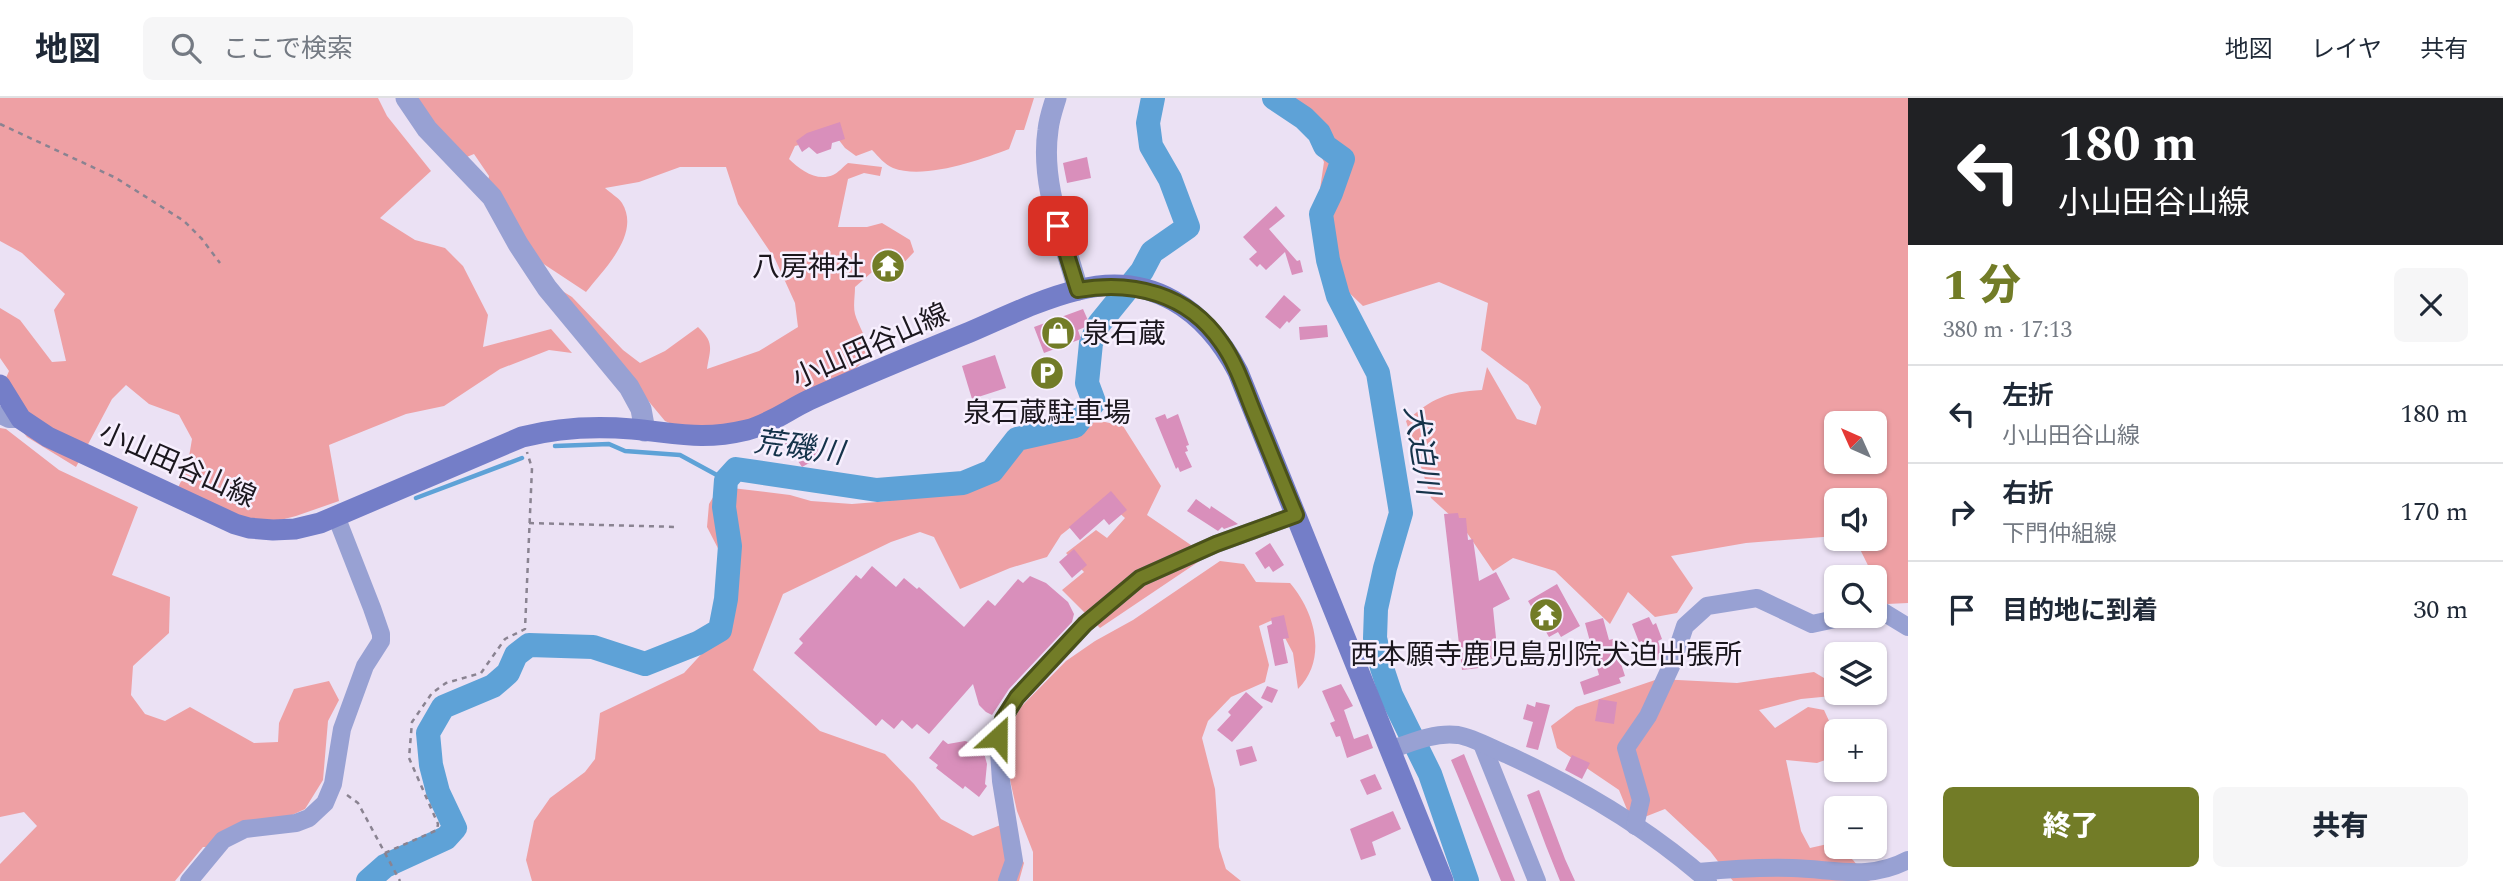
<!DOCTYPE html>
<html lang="ja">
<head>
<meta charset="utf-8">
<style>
  body { margin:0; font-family:Spectral,"Noto Sans JP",serif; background:#f6f6f7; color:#1f2937; height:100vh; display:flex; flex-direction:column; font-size:26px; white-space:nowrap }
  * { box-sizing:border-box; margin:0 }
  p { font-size:23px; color:#747a83 }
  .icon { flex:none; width:38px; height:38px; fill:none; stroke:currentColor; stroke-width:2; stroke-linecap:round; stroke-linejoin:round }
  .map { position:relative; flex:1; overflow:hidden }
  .sheet { display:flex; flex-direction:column; background:#fff; width:595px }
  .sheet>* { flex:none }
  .top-card { background:#202124; color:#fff; overflow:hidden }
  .needle { width:46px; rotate:315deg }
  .controls { position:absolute; left:1824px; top:313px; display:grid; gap:14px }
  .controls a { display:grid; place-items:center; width:63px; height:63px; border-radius:10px; background:#fff; box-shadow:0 2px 5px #0004; font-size:35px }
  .pin { position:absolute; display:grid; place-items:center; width:60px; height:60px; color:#fff; margin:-30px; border-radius:14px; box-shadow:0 4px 10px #0006 }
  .me { position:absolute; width:77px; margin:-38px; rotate:24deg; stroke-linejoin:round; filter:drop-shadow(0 0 5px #0008) }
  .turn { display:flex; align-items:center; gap:24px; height:147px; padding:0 35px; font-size:32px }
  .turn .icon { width:91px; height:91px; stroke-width:2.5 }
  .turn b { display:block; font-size:49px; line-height:60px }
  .round { display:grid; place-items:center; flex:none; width:74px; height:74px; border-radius:10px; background:#f6f6f7 }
  .headline { display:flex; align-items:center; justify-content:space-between; height:119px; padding:0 35px }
  h1 { font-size:42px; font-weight:800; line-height:52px; color:#727c27 }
  .button { display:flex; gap:14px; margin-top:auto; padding:14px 35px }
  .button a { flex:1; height:80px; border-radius:10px; background:#727c27; color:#fff; font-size:28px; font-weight:800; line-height:80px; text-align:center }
  .button a+a { background:#f6f6f7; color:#1f2937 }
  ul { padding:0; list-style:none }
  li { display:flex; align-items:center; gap:21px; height:98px; padding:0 35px; border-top:2px solid #e0e1e3 }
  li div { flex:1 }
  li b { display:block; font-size:26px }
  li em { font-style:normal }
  header { display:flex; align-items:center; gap:42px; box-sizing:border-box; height:98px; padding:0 35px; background:#fff; border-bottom:2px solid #e0e1e3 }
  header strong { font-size:33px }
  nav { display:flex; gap:38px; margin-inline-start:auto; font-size:24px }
  .search { width:490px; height:63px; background:#f6f6f7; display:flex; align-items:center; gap:18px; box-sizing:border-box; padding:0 24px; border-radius:10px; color:#747a83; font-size:26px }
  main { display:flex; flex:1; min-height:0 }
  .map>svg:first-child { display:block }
  .green { fill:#eea0a4; fill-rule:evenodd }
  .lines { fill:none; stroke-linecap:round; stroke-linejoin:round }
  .stream { stroke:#5ea2d7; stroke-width:4.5 }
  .river { stroke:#5ea2d7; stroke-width:24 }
  .building { fill:#d98fbb }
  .path { stroke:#8a8391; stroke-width:2.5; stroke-dasharray:5 5; stroke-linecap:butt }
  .minor { stroke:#98a1d3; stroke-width:18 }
  .tertiary { stroke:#98a1d3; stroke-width:21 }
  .secondary { stroke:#747ec8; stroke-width:21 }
  .route-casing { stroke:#4a5119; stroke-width:18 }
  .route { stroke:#727c27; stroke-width:12 }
  .labels { text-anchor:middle; stroke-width:5; stroke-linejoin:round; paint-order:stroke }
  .poi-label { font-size:28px; fill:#1b171e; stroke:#f7effe }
  .street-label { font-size:28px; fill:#1b171e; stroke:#f7effe }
  .water-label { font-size:30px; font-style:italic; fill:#15334a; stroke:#f7effe }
</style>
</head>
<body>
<header>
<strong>地図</strong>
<div class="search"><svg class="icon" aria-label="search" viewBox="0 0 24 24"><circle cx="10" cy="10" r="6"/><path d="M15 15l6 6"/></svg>ここで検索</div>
<nav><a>地図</a><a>レイヤ</a><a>共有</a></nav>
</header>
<main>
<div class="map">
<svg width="1908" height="783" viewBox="0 0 1908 783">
  <rect width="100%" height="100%" fill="#ebe1f4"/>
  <g class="green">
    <polygon points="0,0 378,0 387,18 431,73 380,120 415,142 445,150 463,168 488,217 483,249 551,231 572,255 549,252 500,271 444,308 406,316 329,347 339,403 296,418 234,434 171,404 187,371 192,341 179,317 149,306 126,287 112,301 76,369 27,339 0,306 0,294 9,273 0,260 0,210 20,222 52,264 66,263 54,212 65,196 22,155 0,143"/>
    <path d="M 400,0 L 1034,0 L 1024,32 L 1016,32 L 1009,51 C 980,62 924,82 893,70 C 885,67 878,58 872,52 L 856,58 L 845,50 L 835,37 L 795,48 L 789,61 C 800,72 817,84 833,77 C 838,75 844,68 848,65 L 882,69 L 880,78 L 864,75 L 848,81 L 838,129 L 867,129 L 882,125 L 910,142 L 914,154 L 896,173 L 879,168 L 855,189 C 855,198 853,208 855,216 C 859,230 870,243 866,257 C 858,284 746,327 718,330 C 703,333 679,330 665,323 L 551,186 L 572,199 L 623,252 L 640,265 L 665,253 L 698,229 C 715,245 710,251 707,271 L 759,253 L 798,229 L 795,205 L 775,161 L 738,106 L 726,69 L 680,69 L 639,84 L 605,90 C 610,95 618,99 622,105 C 641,136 604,171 586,194 L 530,157 L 485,99 L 489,78 L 474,56 L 450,66 Z"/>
    <path d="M 1264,0 L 1908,0 L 1908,505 L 1887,506 L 1855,441 L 1874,441 L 1874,402 L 1836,402 L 1836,438 L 1746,445 L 1671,458 L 1693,490 L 1677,515 L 1655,519 L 1628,494 L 1610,526 L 1555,473 L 1513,460 L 1493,473 L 1463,429 L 1431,400 L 1406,323 C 1433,300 1446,294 1482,292 L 1487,269 L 1517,321 L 1536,327 L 1541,309 L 1528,287 L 1481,252 L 1488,205 L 1439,184 L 1363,208 L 1318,165 L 1313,138 L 1324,64 L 1305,26 L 1266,3 ZM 1836,326 L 1874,326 L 1874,364 L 1836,364 Z"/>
    <polygon points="1083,319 1123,328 1161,388 1147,417 1207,458 1100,530 1062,492 1084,474 1066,455 1096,432 1107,440 1125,420 1105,402 1061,437 1047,459 1010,470 960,491 934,439 920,434 891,444 783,496 753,572 820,633 885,656 914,686 941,721 973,738 1003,726 1024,765 1019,783 532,783 526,762 534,723 550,700 585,674 595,661 600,615 684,575 707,550 725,486 726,466 707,429 709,406 715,396 732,390 790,397 811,403 852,406 890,403 946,386 994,366 1045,331"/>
    <polygon points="0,330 6,331 59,372 138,409 112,477 170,499 169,535 133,568 131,597 145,616 165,623 190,609 254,645 278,644 279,625 294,591 329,583 339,602 328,623 323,682 305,711 223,749 203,749 175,783 0,783 0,766 37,728 24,714 0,719"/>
    <path d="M 1220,463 L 1244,466 L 1256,484 L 1290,485 C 1315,514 1328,561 1298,591 L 1293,555 L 1275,521 L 1259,528 L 1269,567 L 1265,584 L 1231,599 L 1208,623 L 1202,640 L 1215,691 L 1219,749 L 1226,771 L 1241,783 L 1033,783 L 1033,754 L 1017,713 L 1008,673 L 1008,637 L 1013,617 L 1066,563 L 1095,543 L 1133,522 Z"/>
    <polygon points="1814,574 1829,583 1832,598 1801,601 1759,612 1775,630 1808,609 1824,612 1836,638 1836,658 1817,665 1786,662 1801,733 1810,750 1832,745 1853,762 1870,783 1733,783 1710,753 1665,711 1642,720 1628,714 1619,692 1557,650 1551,628 1576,609 1658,581 1737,585"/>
  </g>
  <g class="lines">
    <g class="stream">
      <polyline points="555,348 609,346 625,353 680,357 726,382"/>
      <polyline points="416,400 522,360"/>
    </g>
    <g class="river">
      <polyline points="1274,0 1304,20 1319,35 1325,48 1343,61 1331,95 1321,116 1328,162 1338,198 1378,275 1401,415 1385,470 1376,511 1375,540 1382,570 1391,597 1430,676 1467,783"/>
      <polyline points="368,783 385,768 446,740 455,730 438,694 431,667 428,635 443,609 493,588 508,575 516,557 529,547 593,549 645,566 698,545 720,532 726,501 730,448 724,409 726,382 736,371 877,392 963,385 992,373 1017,341 1075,328 1094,304 1087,285 1091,245 1099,226 1142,173 1152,154 1188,129 1170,81 1151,48 1148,25 1153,0"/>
    </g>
  </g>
  <g class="building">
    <polygon points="840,24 845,41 832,45 831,51 817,56 809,49 802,54 796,43 807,35"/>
    <polygon points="1087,59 1091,80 1067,85 1063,65"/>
    <polygon points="1276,108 1285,118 1269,131 1297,163 1300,162 1303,174 1292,177 1285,154 1266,172 1260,166 1257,169 1249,161 1257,154 1243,139"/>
    <polygon points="880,159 900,168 896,178 875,169"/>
    <polygon points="1284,197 1301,212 1289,225 1287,223 1280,231 1265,219"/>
    <polygon points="1083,211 1090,227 1078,232 1081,241 1044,255 1034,229"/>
    <polygon points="1327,227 1328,239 1300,242 1299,229"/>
    <polygon points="995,257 1006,290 972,301 962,268"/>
    <polygon points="1165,316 1167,321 1178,316 1189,347 1186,348 1188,353 1185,354 1192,369 1180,374 1178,369 1176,371 1155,320"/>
    <polygon points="807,332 822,358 802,369 796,360 792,362 783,346"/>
    <polygon points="1111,393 1127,412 1109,427 1104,421 1080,442 1069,429"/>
    <polygon points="1196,401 1210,411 1211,408 1238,426 1224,431 1222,429 1218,433 1187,413"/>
    <polygon points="1458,415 1459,420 1466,420 1468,442 1473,441 1479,483 1496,474 1510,501 1493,510 1498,560 1486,561 1487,569 1462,572 1444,416"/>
    <polygon points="1270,445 1284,467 1273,474 1269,468 1265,471 1255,455"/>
    <polygon points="1074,451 1087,467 1072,480 1059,464"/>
    <polygon points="872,468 896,489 904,480 917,491 919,489 964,529 988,502 995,508 1018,481 1023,485 1030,478 1046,485 1068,504 1074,516 1072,524 1009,591 992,617 986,614 979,607 973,586 929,636 917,626 912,631 902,622 894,631 882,621 876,628 794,555 803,545 799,541 856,477 861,481"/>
    <polygon points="1557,486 1580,528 1561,539 1558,534 1549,539 1528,503"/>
    <polygon points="1284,517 1289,540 1283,541 1288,565 1275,568 1267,528 1272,526 1271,520"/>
    <polygon points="1649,519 1653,527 1656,525 1662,541 1658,543 1663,557 1662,560 1651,565 1642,543 1639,544 1632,526"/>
    <polygon points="1603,520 1609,542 1613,541 1625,578 1619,580 1621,585 1584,597 1580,584 1599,577 1585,525"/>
    <polygon points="1341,586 1353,608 1344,612 1354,641 1368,636 1373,650 1347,660 1340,638 1336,639 1330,625 1335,623 1322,593"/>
    <polygon points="1267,588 1278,592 1272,605 1261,600"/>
    <polygon points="1246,594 1263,609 1232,644 1217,632 1231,617 1228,614"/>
    <polygon points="1599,601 1617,604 1614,626 1595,623"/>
    <polygon points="1536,604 1550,607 1538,652 1526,649 1533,624 1523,621 1527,606 1535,609"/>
    <polygon points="979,637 987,666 985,686 987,688 979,699 965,688 963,691 936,670 938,667 929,660 943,642 948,646 965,643 971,645"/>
    <polygon points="1252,648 1257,663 1240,668 1236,652"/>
    <polygon points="1464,656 1480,696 1515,783 1501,783 1457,676 1451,662"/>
    <polygon points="1572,657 1590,665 1582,681 1565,672"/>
    <polygon points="1375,676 1382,691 1367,697 1360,682"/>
    <polygon points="1539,692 1565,761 1575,783 1560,783 1546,748 1527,697"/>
    <polygon points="1393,713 1401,731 1372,744 1376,757 1361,762 1350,731"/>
  </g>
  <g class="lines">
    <g class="path">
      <polyline points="0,26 116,80 184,123 202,141 220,165"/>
      <polyline points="529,425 678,429"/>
      <polyline points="347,697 358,705 400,783"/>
      <polyline points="385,755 437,732 438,726 409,660 412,624 432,595 446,585 481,575 505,541 525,531 532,370 527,354"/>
    </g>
    <g class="minor">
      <polyline points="0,317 9,321 21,321"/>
      <polyline points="1874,513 1880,512 1908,529"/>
      <polyline points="1482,646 1537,783"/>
      <path d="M 1390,652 C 1412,644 1435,634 1458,637 C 1475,640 1493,651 1508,657 C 1580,690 1648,730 1708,783"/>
      <polyline points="1635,728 1641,702 1626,650 1648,618 1673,564 1685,528 1707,508 1757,500 1812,526 1849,518"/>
      <path d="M 1698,774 C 1730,771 1760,769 1792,770 C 1834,771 1869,783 1908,762"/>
      <polyline points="189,783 223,742 245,731 296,725 309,720 325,705 333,686 342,631 365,568 381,543 381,536 372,510 336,418"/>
      <polyline points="1007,783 1014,763 1001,683 998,639 1003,621 1017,599 1085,526 1140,480 1216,446 1296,417"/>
    </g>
    <g class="tertiary">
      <polyline points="406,0 427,31 492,99 518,146 547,190 629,289 641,311 645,333"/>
      <path d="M 1056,0 C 1053,10 1049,21 1048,32 C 1040,87 1064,140 1078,192"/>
    </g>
    <path class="secondary" d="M 0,287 L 21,321 L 48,339 L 235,426 L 249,430 L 273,432 L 295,431 L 320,425 L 522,339 C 557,330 596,328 632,331 C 677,335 701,343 747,332 C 770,326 788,312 809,302 C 862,278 916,256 970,234 C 1005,219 1041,201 1078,192 C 1151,173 1206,212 1238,274 L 1443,783"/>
  </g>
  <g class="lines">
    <g class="route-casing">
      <path id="route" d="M 998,639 L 1003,621 L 1017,599 L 1085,526 L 1140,480 L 1216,446 L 1296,417 C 1282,384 1269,351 1255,317 C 1245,293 1237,266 1221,244 C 1188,196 1133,182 1078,192 L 1058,128"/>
    </g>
    <use href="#route" class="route"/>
  </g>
  <defs>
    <g id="temple-disc" transform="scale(1.75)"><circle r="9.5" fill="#727c27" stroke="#f7effe"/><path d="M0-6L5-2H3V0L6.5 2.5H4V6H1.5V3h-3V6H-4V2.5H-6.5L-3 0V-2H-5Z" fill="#fff"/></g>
    <g id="shop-disc" transform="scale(1.75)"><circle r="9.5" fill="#727c27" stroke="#f7effe"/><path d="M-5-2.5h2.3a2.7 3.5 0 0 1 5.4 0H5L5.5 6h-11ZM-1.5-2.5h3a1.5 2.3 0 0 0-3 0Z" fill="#fff"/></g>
    <g id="parking-disc" transform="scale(1.75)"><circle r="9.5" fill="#727c27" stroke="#f7effe"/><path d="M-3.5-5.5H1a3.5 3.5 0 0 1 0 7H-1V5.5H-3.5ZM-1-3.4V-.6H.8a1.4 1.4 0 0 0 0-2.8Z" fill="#fff"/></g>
  </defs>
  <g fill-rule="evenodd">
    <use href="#temple-disc" x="888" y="168"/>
    <use href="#shop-disc" x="1058" y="235"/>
    <use href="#parking-disc" x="1047" y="275"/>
    <use href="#temple-disc" x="1546" y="517"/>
  </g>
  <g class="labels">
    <g class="poi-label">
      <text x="864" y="178" text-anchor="end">八房神社</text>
      <text x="1082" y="245" text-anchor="start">泉石蔵</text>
      <text x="1047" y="324">泉石蔵駐車場</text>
      <text x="1546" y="566">西本願寺鹿児島別院犬迫出張所</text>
    </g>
    <g class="street-label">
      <text transform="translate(870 247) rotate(-24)" y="10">小山田谷山線</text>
      <text transform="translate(178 366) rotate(24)" y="10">小山田谷山線</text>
    </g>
    <g class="water-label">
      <text transform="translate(799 349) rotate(8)" y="10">荒磯川</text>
      <text transform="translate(1422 352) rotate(81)" y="10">犬迫川</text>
    </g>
  </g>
</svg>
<div class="controls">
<a><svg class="needle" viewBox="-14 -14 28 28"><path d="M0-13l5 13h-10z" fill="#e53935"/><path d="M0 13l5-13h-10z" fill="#747a83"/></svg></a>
<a><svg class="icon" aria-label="sound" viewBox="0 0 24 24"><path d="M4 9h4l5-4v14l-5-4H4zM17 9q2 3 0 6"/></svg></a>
<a><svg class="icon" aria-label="search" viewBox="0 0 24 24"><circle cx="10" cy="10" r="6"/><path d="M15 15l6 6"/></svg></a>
<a><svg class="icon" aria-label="layers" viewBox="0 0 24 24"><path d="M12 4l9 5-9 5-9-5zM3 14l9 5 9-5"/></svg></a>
<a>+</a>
<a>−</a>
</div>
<div class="pin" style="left:1058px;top:128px;background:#d93025"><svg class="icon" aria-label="arrive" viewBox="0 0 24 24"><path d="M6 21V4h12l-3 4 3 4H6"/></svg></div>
<svg class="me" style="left:998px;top:639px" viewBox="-20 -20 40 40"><path d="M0-17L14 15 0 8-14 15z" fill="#727c27" stroke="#fff" stroke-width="4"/></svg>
</div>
<section class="sheet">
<div class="top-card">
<div class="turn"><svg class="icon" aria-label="left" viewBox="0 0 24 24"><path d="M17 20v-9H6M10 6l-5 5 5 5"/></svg><div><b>180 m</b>小山田谷山線</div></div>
</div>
<div class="headline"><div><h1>1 分</h1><p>380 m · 17:13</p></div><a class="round"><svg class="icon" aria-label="close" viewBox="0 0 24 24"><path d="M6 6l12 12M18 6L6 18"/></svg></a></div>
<ul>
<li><svg class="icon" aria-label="left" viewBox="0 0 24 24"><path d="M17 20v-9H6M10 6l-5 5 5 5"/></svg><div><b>左折</b><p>小山田谷山線</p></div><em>180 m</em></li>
<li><svg class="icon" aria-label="right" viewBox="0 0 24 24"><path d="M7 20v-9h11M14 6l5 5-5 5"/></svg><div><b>右折</b><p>下門仲組線</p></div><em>170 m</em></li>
<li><svg class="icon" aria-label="arrive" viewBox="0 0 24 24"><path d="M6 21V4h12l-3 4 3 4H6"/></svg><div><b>目的地に到着</b></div><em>30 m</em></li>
</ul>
<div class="button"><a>終了</a><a>共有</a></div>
</section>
</main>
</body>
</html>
